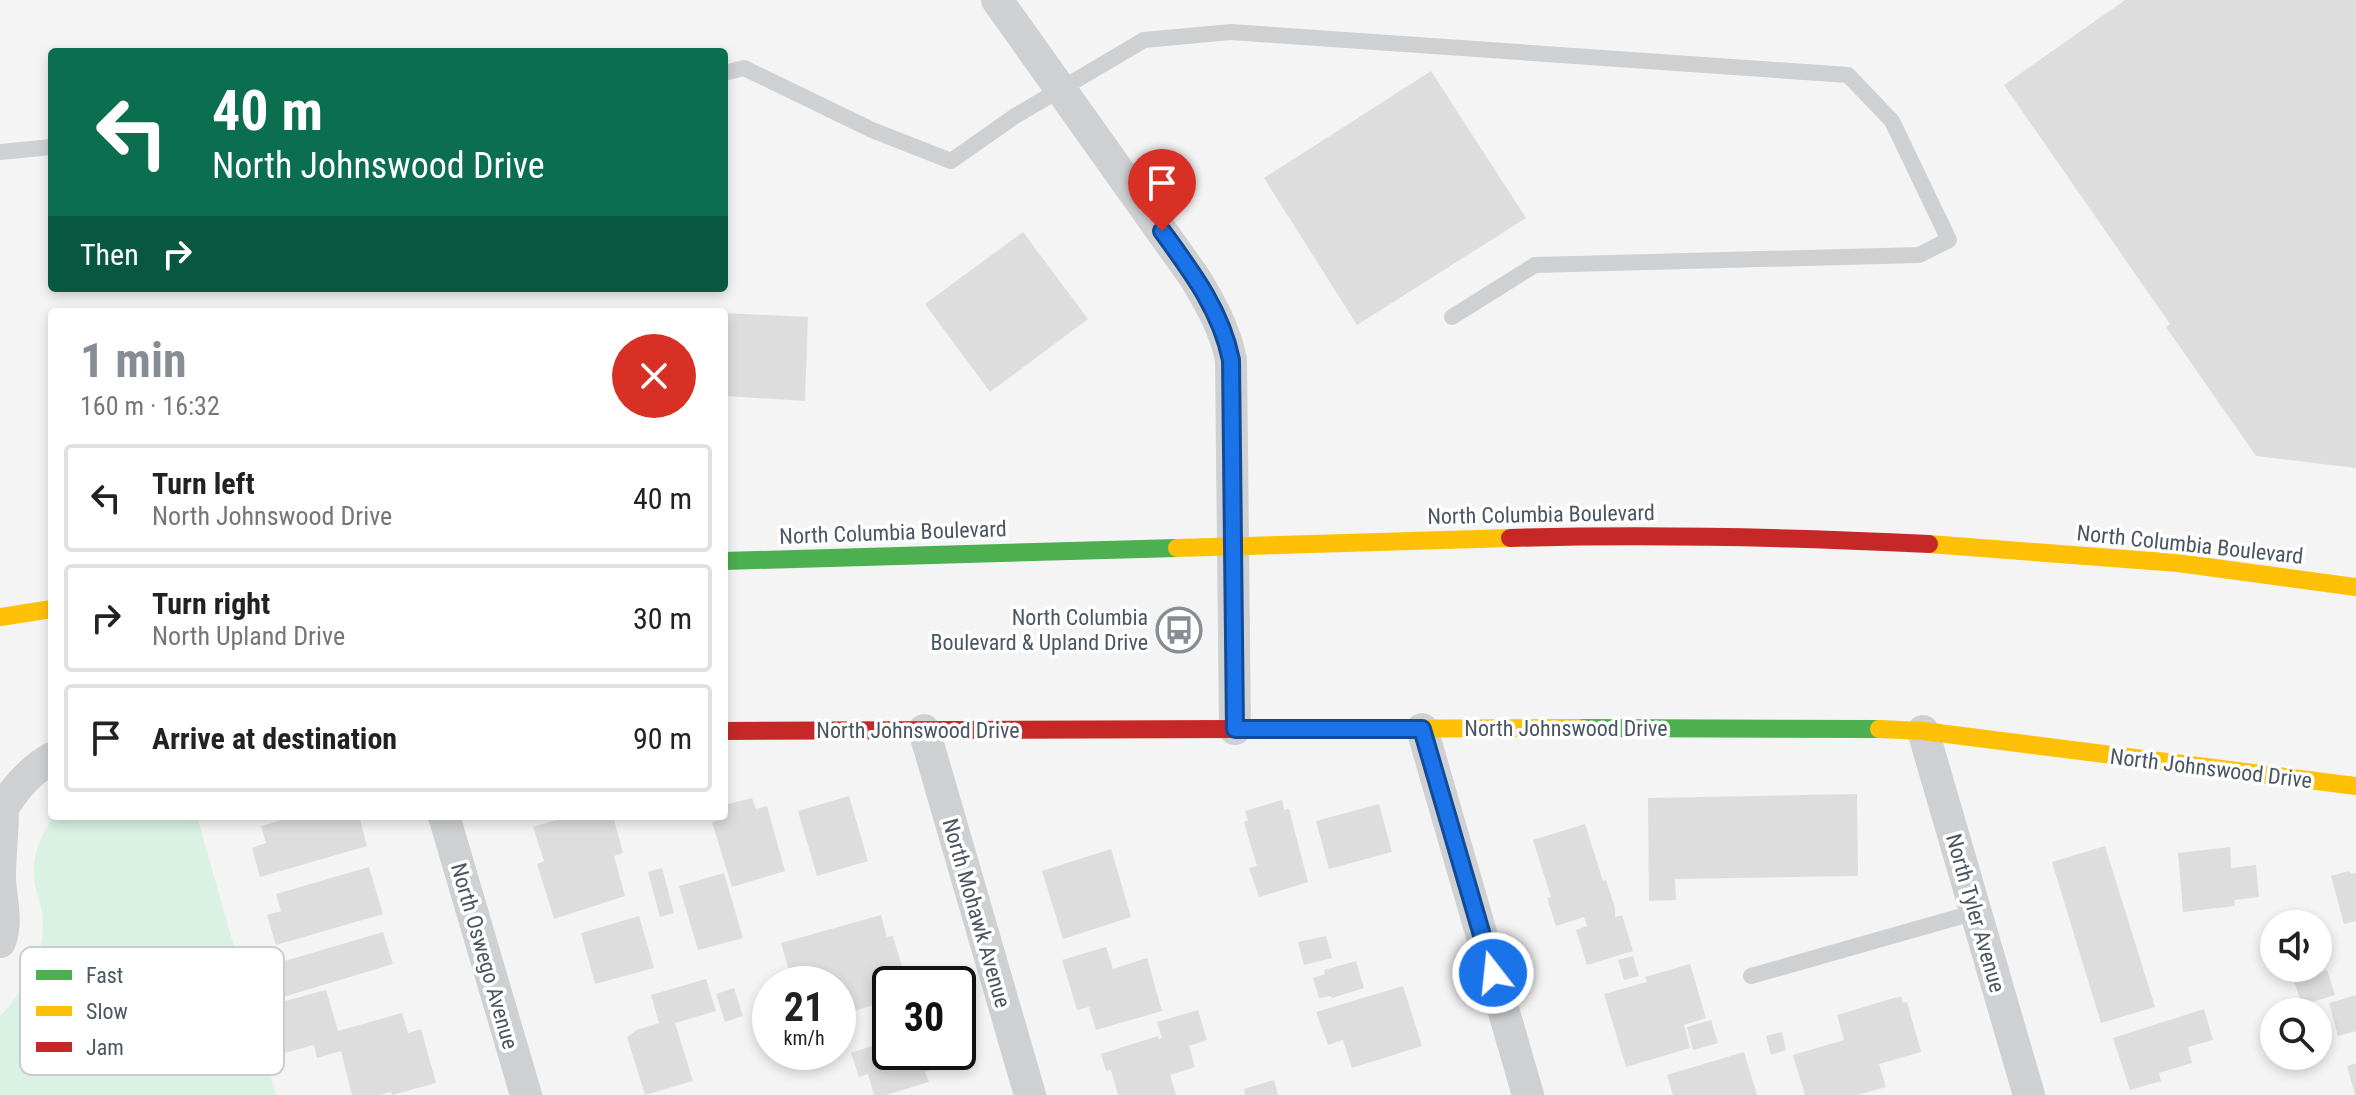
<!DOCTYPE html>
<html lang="en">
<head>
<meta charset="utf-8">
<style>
  body { margin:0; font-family:"Roboto Condensed",sans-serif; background:#f2f2f2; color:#222; height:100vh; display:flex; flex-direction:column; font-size:30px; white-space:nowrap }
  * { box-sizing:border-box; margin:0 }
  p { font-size:26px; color:#767676 }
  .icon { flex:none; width:44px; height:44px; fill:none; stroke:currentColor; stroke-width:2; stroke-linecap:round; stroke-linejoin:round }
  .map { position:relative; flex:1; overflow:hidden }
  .panel { position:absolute; left:48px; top:308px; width:680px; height:512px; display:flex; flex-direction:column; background:#fff; border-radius:8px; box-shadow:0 4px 12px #0003 }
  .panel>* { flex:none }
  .top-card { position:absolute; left:48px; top:48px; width:680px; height:244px; border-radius:8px; box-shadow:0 4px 12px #0003; background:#0b6e4f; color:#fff; overflow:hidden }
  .fabs { position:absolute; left:2260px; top:910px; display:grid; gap:16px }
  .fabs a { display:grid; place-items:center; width:72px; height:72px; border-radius:50%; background:#fff; box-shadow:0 4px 12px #0003; font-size:40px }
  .speed { position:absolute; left:752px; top:966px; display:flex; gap:16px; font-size:40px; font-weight:700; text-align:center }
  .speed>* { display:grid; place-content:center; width:104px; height:104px; border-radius:50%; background:#fff; box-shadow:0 4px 12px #0003; line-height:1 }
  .speed small { font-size:20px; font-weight:400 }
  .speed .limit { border:4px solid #111; border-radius:12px; background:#fff; color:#111 }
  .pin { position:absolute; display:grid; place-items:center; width:68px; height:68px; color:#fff; margin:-82px -34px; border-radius:50% 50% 50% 0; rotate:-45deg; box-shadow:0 0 8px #0007 }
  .pin .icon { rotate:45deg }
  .me { position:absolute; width:88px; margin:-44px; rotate:344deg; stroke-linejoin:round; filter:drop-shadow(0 0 6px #0008) }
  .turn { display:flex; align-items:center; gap:28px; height:168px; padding:0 32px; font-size:36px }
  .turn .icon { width:104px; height:104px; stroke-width:2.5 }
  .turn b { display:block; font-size:56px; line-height:68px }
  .then { display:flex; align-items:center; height:76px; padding:0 32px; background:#0003; gap:16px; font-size:30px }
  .round { display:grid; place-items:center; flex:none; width:84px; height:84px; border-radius:42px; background:#f2f2f2 }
  .head { display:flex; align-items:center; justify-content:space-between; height:136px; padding:0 32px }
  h1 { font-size:48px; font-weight:700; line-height:60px; color:#868d94 }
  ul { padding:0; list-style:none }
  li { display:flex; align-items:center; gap:24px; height:108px; margin:0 16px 12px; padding:0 16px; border:4px solid #e0e0e0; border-radius:8px }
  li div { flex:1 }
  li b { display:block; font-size:30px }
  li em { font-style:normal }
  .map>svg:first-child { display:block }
  .green { fill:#d9f2e3 }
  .building { fill:#ddddde }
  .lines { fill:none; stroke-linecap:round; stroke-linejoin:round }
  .lane { stroke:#ced0d2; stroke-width:16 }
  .street { stroke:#ced0d2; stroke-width:32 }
  .fast { stroke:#4caf50; stroke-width:18 }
  .slow { stroke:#ffc107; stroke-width:18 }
  .jam { stroke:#c62828; stroke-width:18 }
  .route-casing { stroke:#114b97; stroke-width:20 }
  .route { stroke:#1a73e8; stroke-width:14 }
  .labels { text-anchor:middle; stroke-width:7; stroke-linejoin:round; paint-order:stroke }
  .street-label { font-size:22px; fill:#4a5661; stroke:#fff }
  .poi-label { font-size:22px; fill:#4a5661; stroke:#fff; text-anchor:end }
  .key { fill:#fff; stroke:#c9ccd0; stroke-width:2 }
  .key-label { font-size:22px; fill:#4a5661 }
</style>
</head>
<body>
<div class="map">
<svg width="2356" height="1095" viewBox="0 0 2356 1095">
  <rect width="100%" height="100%" fill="#f4f4f4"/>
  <path class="green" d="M 55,816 L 197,816 L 276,1095 L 0,1095 L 0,1016 C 22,994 45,954 43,922 C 43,909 38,898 35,885 C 30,861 39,835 55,816 Z"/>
  <g class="building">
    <polygon points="2125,0 2356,0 2356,468 2256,456 2166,327 2170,324 2004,85"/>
    <polygon points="1431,71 1526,218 1357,325 1264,178"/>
    <polygon points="1023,232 1088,319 990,392 925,304"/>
    <polygon points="724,313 808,317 805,401 724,396"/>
    <polygon points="1857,794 1858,876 1675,879 1676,900 1649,901 1648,798"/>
    <polygon points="849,796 868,861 817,876 798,811"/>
    <polygon points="752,798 756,809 767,806 785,871 732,887 712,822 728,818 724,805"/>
    <polygon points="1282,800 1284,810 1289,809 1308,882 1259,897 1249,868 1257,866 1244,822 1248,820 1245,811"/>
    <polygon points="1379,804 1392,852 1329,869 1316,821"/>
    <polygon points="296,816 359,816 367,846 260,877 252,848 266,843 261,826"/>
    <polygon points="571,816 613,816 623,853 614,856 625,896 554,919 537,864 544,861 533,827"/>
    <polygon points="1585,824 1603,881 1606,880 1615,908 1615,917 1622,915 1633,951 1587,965 1576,930 1587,926 1584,917 1556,926 1547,898 1551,897 1533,840"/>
    <polygon points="2105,846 2155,1007 2101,1023 2052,862"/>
    <polygon points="2230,847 2231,868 2256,865 2259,897 2234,900 2235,906 2183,912 2178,853"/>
    <polygon points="1111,849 1131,917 1063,939 1042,871"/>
    <polygon points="369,867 383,914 276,945 267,915 281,911 276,894"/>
    <polygon points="662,868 674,913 660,917 648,872"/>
    <polygon points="2349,871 2351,874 2356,873 2356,921 2344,924 2331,876"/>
    <polygon points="724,873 743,938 698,950 679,886"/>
    <polygon points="881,915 887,937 893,936 907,984 890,984 890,1000 838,1016 838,984 793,984 781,943"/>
    <polygon points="639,916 654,968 595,984 581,933"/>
    <polygon points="383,932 393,964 280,998 271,965"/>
    <polygon points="1326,936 1332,958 1304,965 1298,942"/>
    <polygon points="1106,947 1113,969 1147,958 1162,1011 1096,1030 1089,1007 1077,1010 1062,960"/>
    <polygon points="1633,956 1639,976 1624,980 1618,960"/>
    <polygon points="1356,961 1364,988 1332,998 1331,996 1319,998 1313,978 1325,974 1324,970"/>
    <polygon points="1690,964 1706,1018 1684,1025 1690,1048 1626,1067 1604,994 1647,982 1645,977"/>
    <polygon points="2327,970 2335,995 2302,1005 2294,981"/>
    <polygon points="706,979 716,1011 675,1023 693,1081 645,1095 627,1037 637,1030 659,1023 651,995"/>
    <polygon points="1403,986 1422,1046 1352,1068 1343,1040 1328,1045 1316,1012"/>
    <polygon points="734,988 743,1016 725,1022 716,994"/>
    <polygon points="326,990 338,1031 402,1013 408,1033 421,1029 436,1083 392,1095 391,1092 380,1095 352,1095 341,1051 317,1058 314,1045 270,1057 255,1009"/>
    <polygon points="2356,995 2356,1031 2338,1036 2329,1003"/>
    <polygon points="1901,996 1903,1003 1907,1002 1921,1052 1879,1064 1886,1087 1857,1095 1805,1095 1793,1055 1844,1040 1837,1015"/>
    <polygon points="2204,1009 2213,1040 2188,1047 2192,1063 2159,1073 2161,1081 2130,1090 2113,1038"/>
    <polygon points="1198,1010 1207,1040 1189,1046 1195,1067 1170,1075 1176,1095 1118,1095 1111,1070 1106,1071 1101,1054 1158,1036 1159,1039 1162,1038 1157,1022"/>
    <polygon points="1711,1020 1718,1043 1693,1050 1687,1027"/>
    <polygon points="1782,1032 1786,1050 1771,1055 1766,1036"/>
    <polygon points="890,1040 890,1052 932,1052 937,1068 925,1072 929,1082 886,1095 874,1095 868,1074 859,1077 851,1053"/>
    <polygon points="1744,1052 1757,1095 1673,1095 1667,1075"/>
    <polygon points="2356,1063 2356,1095 2355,1095 2347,1066"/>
    <polygon points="1274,1080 1278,1095 1245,1095 1244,1089"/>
  </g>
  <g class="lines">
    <g class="lane">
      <polyline points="724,73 744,68 872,130 951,161 1015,116 1144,40 1231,32 1848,75 1892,121 1949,240 1919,255 1535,265 1452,317"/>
      <polyline points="0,152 52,147"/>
      <polyline points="1751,976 1976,912"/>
    </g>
    <g class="street">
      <path d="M 997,0 L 1195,278 C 1211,305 1225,329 1231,360 L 1235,729"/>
      <polyline points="1422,729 1528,1095"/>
      <polyline points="924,730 1030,1095"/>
      <polyline points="1923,731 2029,1095"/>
      <path d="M 3,808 C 15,788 31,770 52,758"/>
      <path d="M 0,811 L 3,808 C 3,832 0,855 0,879 C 1,902 8,919 0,942"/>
      <polyline points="444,816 526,1095"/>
    </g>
    <g class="fast">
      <polyline points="724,561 1177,548"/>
      <polyline points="1579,728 1879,729"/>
    </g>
    <g class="slow">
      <polyline points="1929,544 2178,563 2356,587"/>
      <polyline points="1177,548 1510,538"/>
      <polyline points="0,617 52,609"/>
      <polyline points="1237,729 1579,728"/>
      <polyline points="1879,729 1923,731 2356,786"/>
    </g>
    <g class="jam">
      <path d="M 1510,538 C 1650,534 1790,537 1929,544"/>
      <polyline points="724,731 1237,729"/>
    </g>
  </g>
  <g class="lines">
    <g class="route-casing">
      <path id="route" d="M 1162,231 C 1191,271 1221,310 1231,360 L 1235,729 L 1422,729 L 1493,973"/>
    </g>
    <use href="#route" class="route"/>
  </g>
  <defs>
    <g id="bus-ring" transform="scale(2.3)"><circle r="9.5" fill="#fff" stroke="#868d94" stroke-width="1.5"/><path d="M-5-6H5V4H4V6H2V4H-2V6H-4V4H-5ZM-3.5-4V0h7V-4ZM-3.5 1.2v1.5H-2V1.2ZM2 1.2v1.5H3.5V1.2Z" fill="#868d94"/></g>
  </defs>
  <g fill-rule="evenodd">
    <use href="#bus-ring" x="1179" y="630"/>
  </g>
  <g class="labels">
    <g class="street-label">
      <text transform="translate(1541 514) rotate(-1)" y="8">North Columbia Boulevard</text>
      <text transform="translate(893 532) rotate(-2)" y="8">North Columbia Boulevard</text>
      <text transform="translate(2190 544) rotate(6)" y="8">North Columbia Boulevard</text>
      <text x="1566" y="736">North Johnswood Drive</text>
      <text x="918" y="738">North Johnswood Drive</text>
      <text transform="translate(2211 768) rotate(7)" y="8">North Johnswood Drive</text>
      <text transform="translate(977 913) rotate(74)" y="8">North Mohawk Avenue</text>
      <text transform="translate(1976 913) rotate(74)" y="8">North Tyler Avenue</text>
      <text transform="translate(485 956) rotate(74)" y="8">North Oswego Avenue</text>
    </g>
    <g class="poi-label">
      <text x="1148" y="625">North Columbia<tspan x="1148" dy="25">Boulevard &amp; Upland Drive</tspan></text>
    </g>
  </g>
  <rect x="20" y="947" width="264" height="128" rx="12" class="key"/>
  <rect x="36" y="970" width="36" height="10" fill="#4caf50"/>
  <rect x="36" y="1006" width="36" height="10" fill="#ffc107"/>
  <rect x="36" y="1042" width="36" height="10" fill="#c62828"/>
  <g class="key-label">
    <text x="86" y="983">Fast</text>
    <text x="86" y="1019">Slow</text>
    <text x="86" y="1055">Jam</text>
  </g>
</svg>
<div class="fabs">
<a><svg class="icon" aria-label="sound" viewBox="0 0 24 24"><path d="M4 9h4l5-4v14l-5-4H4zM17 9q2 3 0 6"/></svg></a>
<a><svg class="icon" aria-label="search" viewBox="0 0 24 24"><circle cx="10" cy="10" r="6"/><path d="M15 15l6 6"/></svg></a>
</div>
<div class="speed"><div>21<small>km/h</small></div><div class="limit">30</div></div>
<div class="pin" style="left:1162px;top:231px;background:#d93025"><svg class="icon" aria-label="arrive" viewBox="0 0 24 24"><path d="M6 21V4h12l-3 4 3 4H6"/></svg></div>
<svg class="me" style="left:1493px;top:973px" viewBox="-20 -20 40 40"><circle r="17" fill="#1a73e8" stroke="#fff" stroke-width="3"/><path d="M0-11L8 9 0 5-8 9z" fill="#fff"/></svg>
<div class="top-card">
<div class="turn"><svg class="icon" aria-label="left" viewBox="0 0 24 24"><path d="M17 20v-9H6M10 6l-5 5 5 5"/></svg><div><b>40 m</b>North Johnswood Drive</div></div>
<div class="then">Then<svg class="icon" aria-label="right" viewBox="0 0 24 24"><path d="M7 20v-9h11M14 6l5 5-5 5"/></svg></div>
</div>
<section class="panel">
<div class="head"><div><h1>1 min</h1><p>160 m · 16:32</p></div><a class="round" style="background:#d93025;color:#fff"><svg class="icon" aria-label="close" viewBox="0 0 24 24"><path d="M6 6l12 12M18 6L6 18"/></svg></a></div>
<ul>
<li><svg class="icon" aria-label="left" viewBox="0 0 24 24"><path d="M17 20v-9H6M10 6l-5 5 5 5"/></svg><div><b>Turn left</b><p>North Johnswood Drive</p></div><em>40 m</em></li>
<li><svg class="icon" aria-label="right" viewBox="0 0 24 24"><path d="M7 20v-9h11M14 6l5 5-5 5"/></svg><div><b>Turn right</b><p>North Upland Drive</p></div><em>30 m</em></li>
<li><svg class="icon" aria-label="arrive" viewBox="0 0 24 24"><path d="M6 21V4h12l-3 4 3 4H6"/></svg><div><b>Arrive at destination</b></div><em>90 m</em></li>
</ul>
</section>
</div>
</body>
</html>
